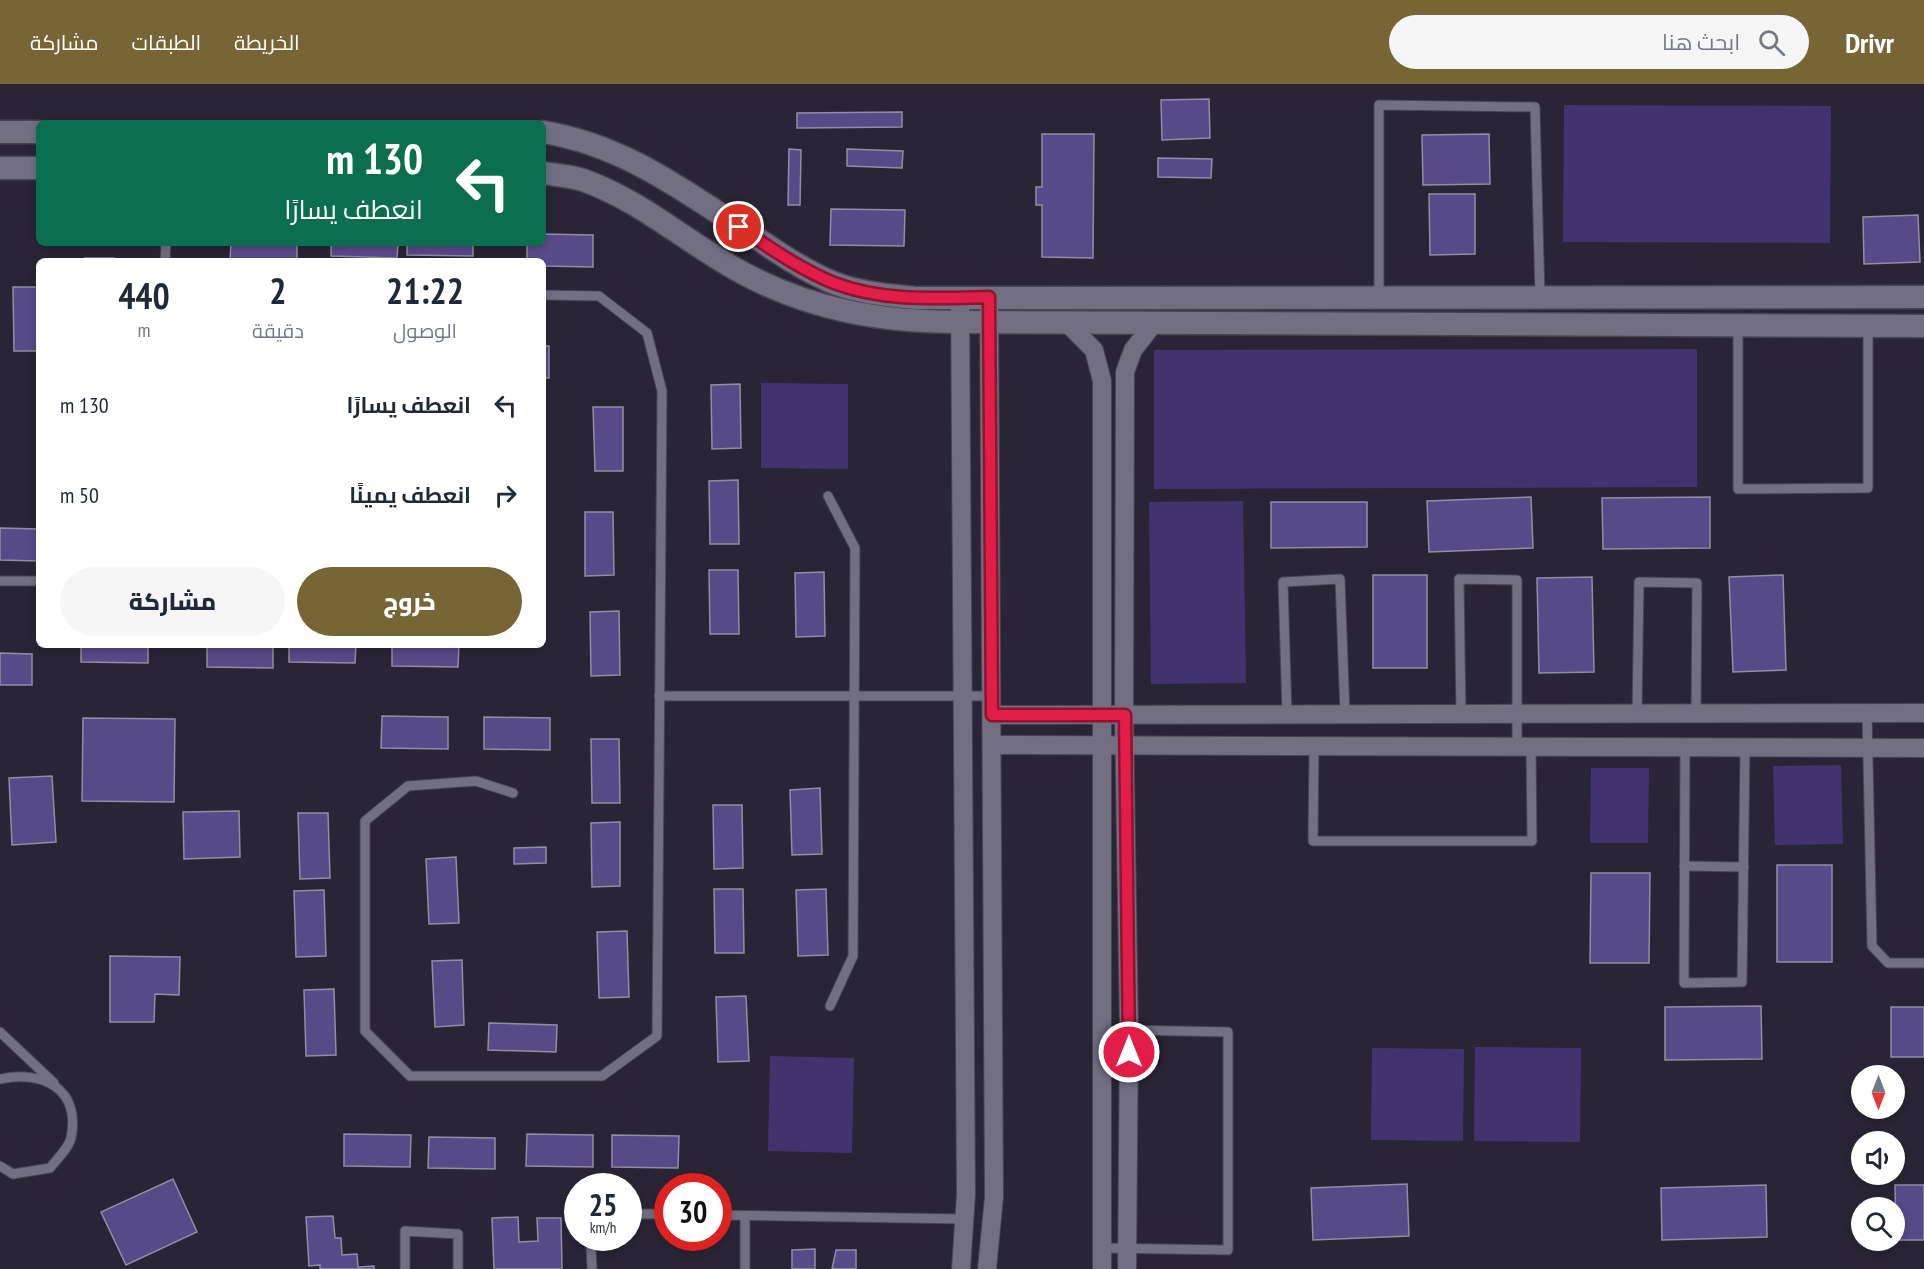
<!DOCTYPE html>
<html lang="ar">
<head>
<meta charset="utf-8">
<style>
  body { margin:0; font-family:"PT Sans Narrow",Cairo,sans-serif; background:#f6f6f7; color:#1f2937; direction:rtl; height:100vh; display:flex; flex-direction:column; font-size:22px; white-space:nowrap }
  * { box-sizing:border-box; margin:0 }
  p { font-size:20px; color:#747a83 }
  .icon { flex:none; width:33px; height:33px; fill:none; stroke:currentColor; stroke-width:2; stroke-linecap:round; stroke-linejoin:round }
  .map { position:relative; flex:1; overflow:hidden; direction:ltr }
  .sheet { position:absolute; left:36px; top:174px; width:510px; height:390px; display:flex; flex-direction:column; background:#fff; border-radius:9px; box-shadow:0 3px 9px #0003; direction:rtl }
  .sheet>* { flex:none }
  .top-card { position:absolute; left:36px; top:36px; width:510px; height:126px; border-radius:9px; box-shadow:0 3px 9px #0003; direction:rtl; background:#0b6e4f; color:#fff; overflow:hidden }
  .needle { width:39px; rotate:180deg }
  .tools { position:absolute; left:1851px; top:981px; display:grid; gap:12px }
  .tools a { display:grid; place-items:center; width:54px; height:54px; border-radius:50%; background:#fff; box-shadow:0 3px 9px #0003; font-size:30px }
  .speed { position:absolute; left:564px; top:1089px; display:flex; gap:12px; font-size:30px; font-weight:700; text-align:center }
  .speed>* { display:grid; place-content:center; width:78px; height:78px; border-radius:50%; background:#fff; box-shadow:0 3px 9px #0003; line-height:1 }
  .speed small { font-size:15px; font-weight:400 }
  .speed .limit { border:9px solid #d22; background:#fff; color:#111 }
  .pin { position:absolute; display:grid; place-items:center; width:51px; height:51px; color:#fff; margin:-26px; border:3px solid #fff; border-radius:50%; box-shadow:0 2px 6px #0007 }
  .me { position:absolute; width:66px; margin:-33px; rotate:0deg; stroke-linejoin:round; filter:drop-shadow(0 0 4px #0008) }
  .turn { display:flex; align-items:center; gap:21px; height:126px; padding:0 24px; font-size:27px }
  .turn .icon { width:78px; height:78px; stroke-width:2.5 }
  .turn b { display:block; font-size:42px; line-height:51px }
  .eta { display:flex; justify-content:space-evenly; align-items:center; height:102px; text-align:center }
  .eta b { font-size:36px; font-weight:800; line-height:42px }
  .primary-button { display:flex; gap:12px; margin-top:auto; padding:12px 24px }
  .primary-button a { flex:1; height:69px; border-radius:36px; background:#786536; color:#fff; font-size:24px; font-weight:800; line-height:69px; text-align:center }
  .primary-button a+a { background:#f6f6f7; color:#1f2937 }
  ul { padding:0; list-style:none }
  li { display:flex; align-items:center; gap:18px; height:90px; padding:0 24px }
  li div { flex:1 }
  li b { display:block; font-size:22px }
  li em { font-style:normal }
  header { display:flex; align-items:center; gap:36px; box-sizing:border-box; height:84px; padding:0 30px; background:#786536; color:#fff }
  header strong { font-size:28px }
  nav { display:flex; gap:33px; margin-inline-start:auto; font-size:21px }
  .search { width:420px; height:54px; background:#f6f6f7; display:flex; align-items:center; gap:15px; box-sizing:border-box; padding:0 21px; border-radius:33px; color:#747a83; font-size:22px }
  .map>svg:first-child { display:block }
  .green { fill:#42336f }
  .building { fill:#584989; stroke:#918ea3; stroke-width:1.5 }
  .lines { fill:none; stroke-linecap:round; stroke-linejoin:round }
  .service-casing { stroke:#474453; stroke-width:11 }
  .minor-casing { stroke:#474453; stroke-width:20 }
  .tertiary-casing { stroke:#474453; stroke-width:25 }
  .service { stroke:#726f83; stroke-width:9 }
  .minor { stroke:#726f83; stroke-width:18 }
  .tertiary { stroke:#726f83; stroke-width:22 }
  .route-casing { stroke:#92132f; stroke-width:15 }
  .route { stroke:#e11d48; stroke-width:10 }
</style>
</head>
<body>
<header>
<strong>Drivr</strong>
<div class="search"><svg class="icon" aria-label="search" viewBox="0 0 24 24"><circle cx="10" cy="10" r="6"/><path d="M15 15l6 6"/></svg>ابحث هنا</div>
<nav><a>الخريطة</a><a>الطبقات</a><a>مشاركة</a></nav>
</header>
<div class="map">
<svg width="1924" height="1185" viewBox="0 0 1924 1185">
  <rect width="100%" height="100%" fill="#292536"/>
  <g class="green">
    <polygon points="1564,21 1831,22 1830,159 1563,158"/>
    <polygon points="1697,265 1697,403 1154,405 1154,266"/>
    <polygon points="761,299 848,300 848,385 761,384"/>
    <polygon points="1243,417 1246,599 1151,600 1149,418"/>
    <polygon points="1841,681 1843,760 1775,761 1773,682"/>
    <polygon points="1591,684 1649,684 1648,759 1590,759"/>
    <polygon points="1475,963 1581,964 1580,1058 1474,1057"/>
    <polygon points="1372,964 1464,965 1463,1057 1371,1056"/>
    <polygon points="770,972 854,974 852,1069 768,1067"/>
  </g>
  <g class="building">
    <polygon points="1209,15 1210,54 1162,56 1161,16"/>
    <polygon points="902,28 902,43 797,44 797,29"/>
    <polygon points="1042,50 1094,50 1093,174 1042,173 1042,121 1036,121 1036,103 1042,103"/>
    <polygon points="1489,50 1490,100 1423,101 1422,51"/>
    <polygon points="789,65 801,66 800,121 788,121"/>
    <polygon points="847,65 903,67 902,84 847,82"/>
    <polygon points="1158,74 1212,75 1211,94 1158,93"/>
    <polygon points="1429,110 1475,110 1475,170 1430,171"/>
    <polygon points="831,125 905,126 904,162 830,161"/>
    <polygon points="1918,131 1920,178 1864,180 1863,133"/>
    <polygon points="543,150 593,151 593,183 543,182 543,177 527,177 527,159 543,159"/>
    <polygon points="231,159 297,159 297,177 230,177"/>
    <polygon points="331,159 398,159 397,174 331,172"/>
    <polygon points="407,159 473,159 473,172 407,171"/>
    <rect x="85" y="174" width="29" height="3"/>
    <polygon points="13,203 39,203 39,267 14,267"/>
    <rect x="543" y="262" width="6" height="32"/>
    <polygon points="740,300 741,364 712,365 711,301"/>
    <polygon points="593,323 623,323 623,387 595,387"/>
    <polygon points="738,396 739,460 710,460 709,397"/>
    <polygon points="1531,413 1533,464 1429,468 1427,417"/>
    <polygon points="1710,413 1710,464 1603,465 1602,414"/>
    <polygon points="1271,418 1367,418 1367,463 1271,464"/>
    <polygon points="585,428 613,428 614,491 585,492"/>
    <polygon points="0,444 39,445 39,477 0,476"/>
    <polygon points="709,486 738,486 739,550 710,550"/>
    <polygon points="824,488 825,552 796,553 795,489"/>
    <rect x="1373" y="491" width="54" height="93"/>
    <polygon points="1783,491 1786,586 1733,588 1729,493"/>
    <polygon points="1592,493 1594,588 1539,589 1537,494"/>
    <polygon points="619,527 620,591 591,592 590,528"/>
    <polygon points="81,561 148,561 148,579 81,578"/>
    <polygon points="207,561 273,561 273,584 207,583"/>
    <polygon points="289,561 356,561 355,579 289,578"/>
    <polygon points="392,561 459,561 458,583 392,582"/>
    <polygon points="0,569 32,570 32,601 0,601"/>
    <polygon points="382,632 448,633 448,665 381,664"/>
    <polygon points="484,633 550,634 550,666 484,665"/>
    <polygon points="83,634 175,635 174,718 82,717"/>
    <polygon points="591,655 619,655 620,719 592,719"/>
    <polygon points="52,692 56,758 12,761 9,694"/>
    <polygon points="820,704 822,770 792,771 790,706"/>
    <polygon points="713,721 742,721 743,784 714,785"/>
    <polygon points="239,727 240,773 184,775 183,728"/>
    <polygon points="298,729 328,729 330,794 300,795"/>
    <polygon points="620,738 620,802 592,803 591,739"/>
    <polygon points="546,763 546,779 514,780 514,764"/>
    <polygon points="456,773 459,839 429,840 426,775"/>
    <rect x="1777" y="781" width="55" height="97"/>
    <polygon points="1591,789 1650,789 1649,879 1590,879"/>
    <polygon points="714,805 743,805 744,869 715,869"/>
    <polygon points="826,805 828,871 798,872 796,806"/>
    <polygon points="324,806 326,872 296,873 294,807"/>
    <polygon points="627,847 629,913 599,914 597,848"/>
    <polygon points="110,872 180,873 179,911 155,910 154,938 110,938"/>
    <polygon points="462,876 464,941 435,943 432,877"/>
    <polygon points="334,905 336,971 306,972 304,906"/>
    <polygon points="746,912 749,977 718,978 716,913"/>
    <polygon points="1761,922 1762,975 1665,976 1665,923"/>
    <rect x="1891" y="923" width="33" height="50"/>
    <polygon points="489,939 557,941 556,968 488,966"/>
    <polygon points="344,1050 411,1051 410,1083 344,1082"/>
    <polygon points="527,1050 593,1051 593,1083 526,1082"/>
    <polygon points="612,1051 679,1052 678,1084 612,1083"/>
    <polygon points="429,1053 495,1054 495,1085 428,1084"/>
    <polygon points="173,1095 197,1148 126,1181 101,1128"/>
    <polygon points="1407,1100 1409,1152 1313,1156 1311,1104"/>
    <polygon points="1766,1101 1767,1153 1662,1156 1661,1104"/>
    <polygon points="1895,1101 1924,1101 1924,1156 1896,1156"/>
    <polygon points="333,1132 335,1154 341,1154 342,1171 357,1170 358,1183 374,1182 374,1185 320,1185 320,1181 309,1182 306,1133"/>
    <polygon points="518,1133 519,1158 538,1157 537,1134 561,1134 562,1185 494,1185 492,1134"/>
    <polygon points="815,1165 815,1185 792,1185 792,1166"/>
    <polygon points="836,1166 856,1166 856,1185 832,1185"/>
  </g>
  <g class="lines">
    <g class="service-casing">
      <g id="service">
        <polyline points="165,177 166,159"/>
        <polyline points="1379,213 1379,21 1535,23 1540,213"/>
        <polyline points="1738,241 1738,405 1868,404 1868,242"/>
        <polyline points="828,412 855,464 853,872 830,922"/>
        <polyline points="0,497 39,497"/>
        <polyline points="659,612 991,612"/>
        <polyline points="1637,629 1639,498 1697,499 1696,629"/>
        <polyline points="1867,629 1872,862 1888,879 1924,879"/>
        <polyline points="1287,630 1283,498 1340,495 1345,630"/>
        <polyline points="1461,630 1459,495 1517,496 1517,663"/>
        <polyline points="1314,662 1313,757 1532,757 1531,663"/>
        <polyline points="1685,663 1684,899 1742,898 1745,663"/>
        <polyline points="513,709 476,697 408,702 365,737 365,947 410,992 602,992 657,952 662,307 647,249 599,212 543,211"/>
        <polyline points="1684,782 1744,783"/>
        <polyline points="0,948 54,999"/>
        <path d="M 0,995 C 42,986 81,1004 71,1054 C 69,1064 56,1076 50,1084 L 13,1090 L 0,1082"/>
        <polyline points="628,1130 668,1130"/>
        <polyline points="718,1131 965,1135"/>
        <polyline points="1102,1164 1228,1166 1228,948 1129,946"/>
        <polyline points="405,1185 405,1147 458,1150 458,1185"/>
        <polyline points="592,1185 591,1162 597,1154"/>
        <polyline points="745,1185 745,1132"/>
      </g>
    </g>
    <g class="minor-casing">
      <g id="minor">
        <polyline points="960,214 966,1110 961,1185"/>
        <polyline points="1067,239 1094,266 1102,297 1102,1185"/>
        <polyline points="992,631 1924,629"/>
        <polyline points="992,661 1924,664"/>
        <polyline points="987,1185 994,1113 989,213"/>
        <polyline points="1127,1185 1129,946 1124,631 1125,288 1133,266 1154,239"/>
      </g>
    </g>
    <g class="tertiary-casing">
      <g id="tertiary">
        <polyline points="0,48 39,48"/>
        <path d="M 543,48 C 625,61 687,109 755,153 C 780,170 805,187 834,199 C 860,209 888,211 915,214 L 1924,213"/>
        <polyline points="0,84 39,84"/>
        <path d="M 543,89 C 556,91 571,92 583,96 C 642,117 687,159 741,188 C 810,226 882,238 961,238 L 1924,242"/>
      </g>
    </g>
    <use href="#service" class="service"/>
    <use href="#minor" class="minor"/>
    <use href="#tertiary" class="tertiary"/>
  </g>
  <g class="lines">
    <g class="route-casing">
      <path id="route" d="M 739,143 C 770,164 800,185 834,199 C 883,218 938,214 989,213 L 992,631 L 1125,631 L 1129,968"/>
    </g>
    <use href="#route" class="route"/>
  </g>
</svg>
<div class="tools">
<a><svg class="needle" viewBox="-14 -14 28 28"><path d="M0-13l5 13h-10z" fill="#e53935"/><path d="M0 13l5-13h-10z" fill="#747a83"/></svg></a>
<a><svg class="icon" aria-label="sound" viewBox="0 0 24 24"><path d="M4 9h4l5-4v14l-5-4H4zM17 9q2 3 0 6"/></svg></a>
<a><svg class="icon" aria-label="search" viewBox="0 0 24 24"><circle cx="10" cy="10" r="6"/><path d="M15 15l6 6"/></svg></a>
</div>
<div class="speed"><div>25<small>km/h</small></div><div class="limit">30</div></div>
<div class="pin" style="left:739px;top:143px;background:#d93025"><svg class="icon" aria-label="arrive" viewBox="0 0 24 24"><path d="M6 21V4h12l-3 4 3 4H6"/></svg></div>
<svg class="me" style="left:1129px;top:968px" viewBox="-20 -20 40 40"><circle r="17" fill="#e11d48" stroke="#fff" stroke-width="3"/><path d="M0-11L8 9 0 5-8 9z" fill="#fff"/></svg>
<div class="top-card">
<div class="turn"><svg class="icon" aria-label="left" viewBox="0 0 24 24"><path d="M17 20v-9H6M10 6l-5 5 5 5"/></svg><div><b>130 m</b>انعطف يسارًا</div></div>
</div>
<section class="sheet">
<div class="eta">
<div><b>21:22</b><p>الوصول</p></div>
<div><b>2</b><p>دقيقة</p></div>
<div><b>440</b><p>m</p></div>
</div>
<ul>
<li><svg class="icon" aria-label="left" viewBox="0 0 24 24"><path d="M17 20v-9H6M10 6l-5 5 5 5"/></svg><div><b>انعطف يسارًا</b></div><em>130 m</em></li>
<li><svg class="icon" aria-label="right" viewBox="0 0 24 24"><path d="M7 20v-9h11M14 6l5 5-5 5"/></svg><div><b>انعطف يمينًا</b></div><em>50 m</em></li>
</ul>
<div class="primary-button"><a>خروج</a><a>مشاركة</a></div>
</section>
</div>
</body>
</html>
